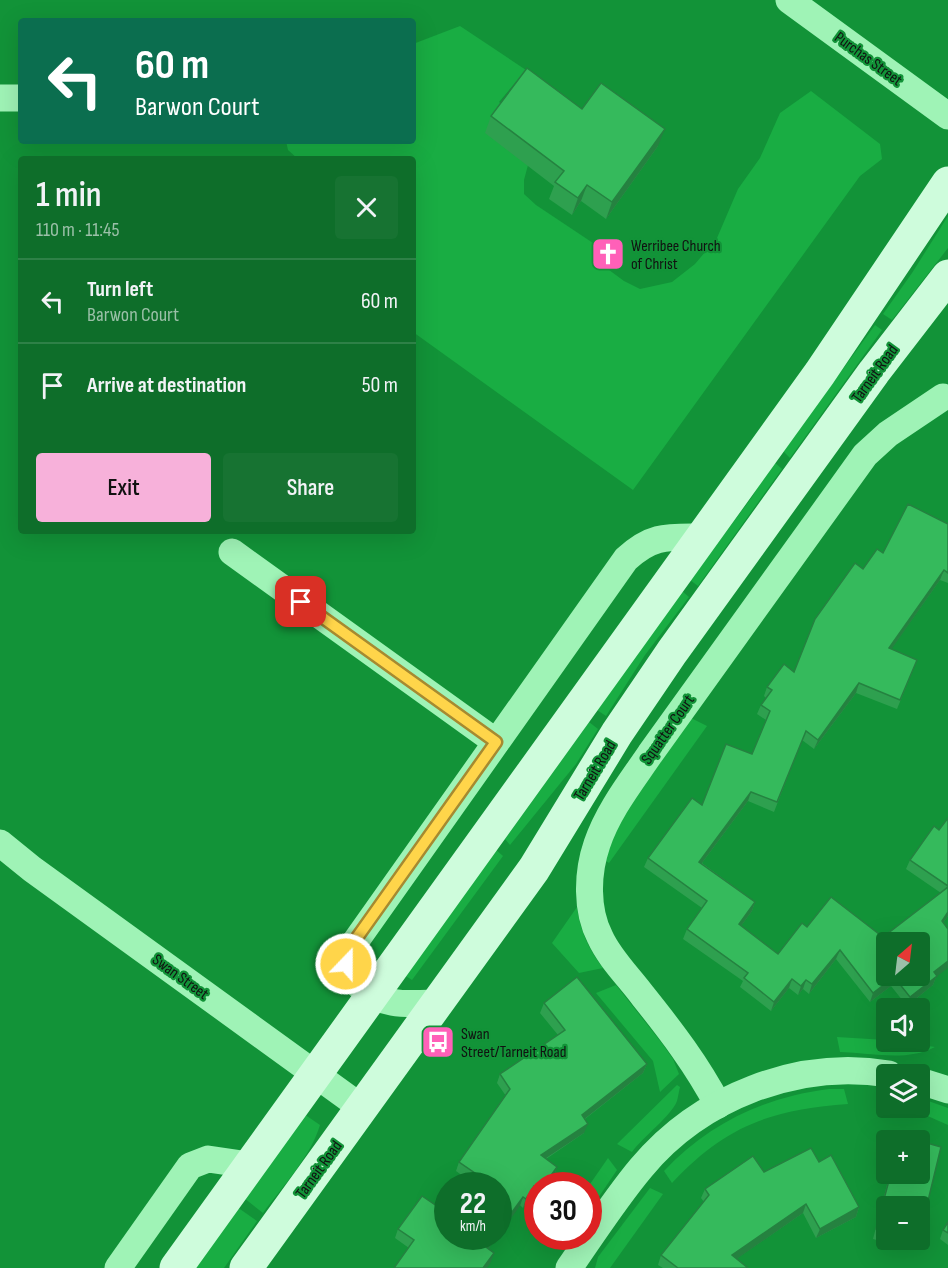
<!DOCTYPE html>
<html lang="en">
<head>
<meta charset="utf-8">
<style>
  body { margin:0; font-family:"Sofia Sans Condensed",sans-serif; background:#177332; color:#f1f3f6; height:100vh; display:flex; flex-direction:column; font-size:22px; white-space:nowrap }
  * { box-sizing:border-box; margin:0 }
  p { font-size:20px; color:#9bc0a8 }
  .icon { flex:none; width:33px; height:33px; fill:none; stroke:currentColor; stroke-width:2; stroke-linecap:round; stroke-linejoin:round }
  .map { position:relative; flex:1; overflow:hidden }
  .details { position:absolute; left:18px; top:156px; width:398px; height:378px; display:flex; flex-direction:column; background:#0e6e2a; border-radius:6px; box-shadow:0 6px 24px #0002 }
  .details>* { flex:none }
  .hud { position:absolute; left:18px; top:18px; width:398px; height:126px; border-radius:6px; box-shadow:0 6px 24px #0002; background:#0b6e4f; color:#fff; overflow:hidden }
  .needle { width:39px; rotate:28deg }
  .controls { position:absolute; left:876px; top:932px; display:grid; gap:12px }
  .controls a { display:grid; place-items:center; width:54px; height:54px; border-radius:6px; background:#0e6e2a; box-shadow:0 6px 24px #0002; font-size:30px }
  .speed { position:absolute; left:434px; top:1172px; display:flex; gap:12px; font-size:30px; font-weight:700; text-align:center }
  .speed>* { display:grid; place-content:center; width:78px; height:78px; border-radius:50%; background:#0e6e2a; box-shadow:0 6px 24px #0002; line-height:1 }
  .speed small { font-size:15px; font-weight:400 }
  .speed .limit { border:9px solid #d22; background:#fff; color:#111 }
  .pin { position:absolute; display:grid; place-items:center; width:51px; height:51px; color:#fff; margin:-26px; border-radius:12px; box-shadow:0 3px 9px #0006 }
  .me { position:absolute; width:66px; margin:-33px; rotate:22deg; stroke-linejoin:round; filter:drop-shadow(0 0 4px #0008) }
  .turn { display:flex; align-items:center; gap:21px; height:126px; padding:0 18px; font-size:27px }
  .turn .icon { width:78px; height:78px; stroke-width:2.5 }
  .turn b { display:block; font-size:42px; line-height:51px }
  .round { display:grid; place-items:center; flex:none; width:63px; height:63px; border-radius:6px; background:#177332 }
  .summary { display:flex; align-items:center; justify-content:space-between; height:102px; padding:0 18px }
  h1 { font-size:36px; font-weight:600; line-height:45px }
  .button { display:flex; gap:12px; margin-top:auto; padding:12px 18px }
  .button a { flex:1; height:69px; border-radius:6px; background:#f7b1da; color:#111; font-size:24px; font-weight:600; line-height:69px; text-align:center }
  .button a+a { background:#177332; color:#f1f3f6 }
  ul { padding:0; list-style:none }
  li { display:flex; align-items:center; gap:18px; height:84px; padding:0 18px; border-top:2px solid #2e8147 }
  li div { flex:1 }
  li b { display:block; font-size:22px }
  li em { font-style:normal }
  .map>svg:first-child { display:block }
  .green { fill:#19ad43 }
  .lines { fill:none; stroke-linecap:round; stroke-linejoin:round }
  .minor { stroke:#9ff3b6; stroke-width:27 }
  .secondary { stroke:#cefcdc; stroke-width:33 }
  .wall { fill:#2ea04f }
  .shaded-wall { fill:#258240 }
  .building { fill:#35ba5c; stroke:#258240; stroke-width:1.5; fill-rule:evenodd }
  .route-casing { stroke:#a68a30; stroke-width:15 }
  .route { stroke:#ffd54a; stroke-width:10 }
  .labels { text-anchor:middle; stroke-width:4.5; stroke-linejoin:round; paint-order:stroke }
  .street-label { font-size:16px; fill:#111; stroke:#129338 }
  .poi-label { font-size:16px; fill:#111; stroke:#129338; text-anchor:start }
</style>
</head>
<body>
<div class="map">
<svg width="948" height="1268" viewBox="0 0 948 1268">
  <rect width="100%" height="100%" fill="#129338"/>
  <g class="green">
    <polygon points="460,26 526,70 499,102 505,106 528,165 524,180 524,194 536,205 593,243 605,267 624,281 640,289 672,282 695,264 717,238 738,189 760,158 780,113 811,91 880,144 882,159 860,176 633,490 413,332 412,159 298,159 288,150 286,141 412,141 413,44"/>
    <polygon points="948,216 948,248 892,320 883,314 912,273"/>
    <polygon points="875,325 882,330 790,458 783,451"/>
    <polygon points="773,461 782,469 698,586 690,580 752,497"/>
    <polygon points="682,591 689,597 645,655 606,716 597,710"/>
    <polygon points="691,718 707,726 609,863 604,860 620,819"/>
    <polygon points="589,722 598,729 576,764 510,845 505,839"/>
    <polygon points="495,849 503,856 412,980 404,975"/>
    <path d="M 577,907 C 580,931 589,950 603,968 L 579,973 L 552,943 Z"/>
    <polygon points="616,985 661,1042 673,1059 679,1074 660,1092 653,1061 596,993"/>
    <path d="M 837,1037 L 886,1040 L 935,1047 C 906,1062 873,1053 840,1052 Z"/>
    <path d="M 677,1085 L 680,1087 C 679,1091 678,1097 677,1101 C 671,1116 643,1137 632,1152 L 617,1144 Z"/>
    <path d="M 829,1089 L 844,1089 L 848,1104 C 771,1110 726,1125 672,1183 L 664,1171 C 709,1123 765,1097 829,1089 Z"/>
    <polygon points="920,1098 948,1108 948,1125 921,1113 899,1107 920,1107"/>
    <path d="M 304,1114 L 320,1125 C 311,1156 282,1187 263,1213 L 244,1198 Z"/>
    <polygon points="608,1158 617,1170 588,1213 588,1187"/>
    <polygon points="650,1188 663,1194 610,1268 595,1268 598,1257"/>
    <polygon points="237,1207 257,1221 224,1268 193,1268"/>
  </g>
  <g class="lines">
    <g class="minor">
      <polyline points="789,0 948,116"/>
      <polyline points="0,98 21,98"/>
      <polyline points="232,552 496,742"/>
      <polyline points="0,843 32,869 362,1108"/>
      <path d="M 436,1003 C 406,1004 384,1007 360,986 C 349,976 346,967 348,952 L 626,559 C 652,535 667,537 701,537"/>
      <polyline points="920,1081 948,1090"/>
      <path d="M 718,1105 C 697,1065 671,1031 643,996 C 629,977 610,959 600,937 C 586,910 587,873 597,844 C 608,811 631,782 650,754 L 865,455 L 888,434 L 943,397"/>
      <polyline points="118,1268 190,1166 208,1159 249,1165"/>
      <path d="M 569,1268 C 592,1235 615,1199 641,1168 C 700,1097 798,1059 889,1074"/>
    </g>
    <g class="secondary">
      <polyline points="176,1268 820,373 948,183"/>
      <polyline points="246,1268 534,869 617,733 672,652 874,372 948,276"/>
    </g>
  </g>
  <g class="wall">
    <polygon points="582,109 658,146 606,219 581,201 572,215 549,199 554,186 485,133 491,116"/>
    <polygon points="948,524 948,583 940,580 891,649 917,660 897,709 856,693 814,749 802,740 774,812 748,801 702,863 755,902 752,911 741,926 778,954 807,927 883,937 941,893 906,869 910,860 939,830 948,818 948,916 943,923 936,977 933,985 907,1006 891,986 870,1002 836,959 809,994 803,989 798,995 789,988 771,1011 740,987 743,981 683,939 687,929 702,908 644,867 648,858 702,805 752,754 766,720 757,714 761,705 766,698 764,696 767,687 794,672 863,569 883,553"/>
    <polygon points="544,1003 647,1064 643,1073 585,1119 584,1133 546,1159 557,1167 554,1176 537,1185 537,1200 531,1196 523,1208 498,1185 475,1185 456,1171 459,1162 506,1096 497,1083 500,1074 558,1035 540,1013"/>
    <polygon points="819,1162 859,1207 856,1217 816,1238 803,1213 736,1259 748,1268 663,1268 658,1265 661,1255 704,1202 701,1198 705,1189 764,1172"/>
    <polygon points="890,1173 920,1173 886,1206 886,1239 918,1239 915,1250 873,1239"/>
    <polygon points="948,1222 948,1245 940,1239 943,1230"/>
    <polygon points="398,1229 447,1236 498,1236 488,1249 491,1262 409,1248 395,1238"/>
  </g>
  <g class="shaded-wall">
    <polygon points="665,129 658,146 606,219 612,202"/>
    <polygon points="587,185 581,201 572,215 578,198"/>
    <polygon points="944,570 940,580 886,657 889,648"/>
    <polygon points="859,683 856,693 814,749 818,740"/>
    <polygon points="751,792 748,801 696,871 699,862"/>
    <polygon points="755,902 752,911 736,933 739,924"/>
    <polygon points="948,912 948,916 938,930 942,921"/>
    <polygon points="840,950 836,959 809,994 812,984"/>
    <polygon points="948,961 948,968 936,977 933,985 907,1006 910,997 934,972"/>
    <polygon points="894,977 891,986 870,1002 873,993"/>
    <polygon points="792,979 789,988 771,1011 774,1002"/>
    <polygon points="806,980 803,989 798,995 801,986"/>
    <polygon points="647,1064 643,1073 578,1124 582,1115"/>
    <polygon points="588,1124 584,1133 537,1164 541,1155"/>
    <polygon points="557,1167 554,1176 547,1185 544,1185"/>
    <polygon points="534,1186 531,1196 523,1208 526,1199"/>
    <polygon points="523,1197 520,1206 498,1236 498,1231"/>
    <polygon points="806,1204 803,1213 728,1265 732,1255"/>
    <polygon points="859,1207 856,1217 816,1238 820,1229"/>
    <polygon points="494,1236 498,1236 483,1256 486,1247"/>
    <polygon points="494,1253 491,1262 487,1268 483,1268"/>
  </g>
  <g class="building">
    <polygon points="527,68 582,109 601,83 665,129 612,202 587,185 578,198 555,182 564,171 491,116"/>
    <path d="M 908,504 L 948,524 L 948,573 L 944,570 L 889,648 L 917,660 L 900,700 L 859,683 L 818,740 L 806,731 L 777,802 L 751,792 L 699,862 L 755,902 L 739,924 L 778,954 L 802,923 L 807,927 L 831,897 L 883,937 L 948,887 L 948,912 L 942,921 L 948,929 L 948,961 L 934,972 L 937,976 L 910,997 L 894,977 L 873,993 L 840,950 L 812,984 L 806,980 L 801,986 L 792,979 L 774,1002 L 744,978 L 748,973 L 687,929 L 707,901 L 648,858 L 692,798 L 702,805 L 726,744 L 752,754 L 770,711 L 761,705 L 772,690 L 767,687 L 784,664 L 794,672 L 815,619 L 855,563 L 863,569 L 877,549 L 883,553 ZM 886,942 L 920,942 L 920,975 L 886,975 Z"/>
    <polygon points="948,818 948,886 910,860 934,826 939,830"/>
    <polygon points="577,977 647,1064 582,1115 588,1124 541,1155 557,1167 544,1185 537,1185 537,1188 534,1186 526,1199 523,1197 498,1231 498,1185 481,1185 485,1180 459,1162 510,1089 500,1074 565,1030 544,1003"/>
    <polygon points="920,1141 941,1147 920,1234 920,1206 886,1206 886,1232 876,1229 891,1173 920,1173"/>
    <polygon points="811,1148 819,1162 831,1155 859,1207 820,1229 806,1204 732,1255 748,1268 678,1268 661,1255 709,1195 705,1189 753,1156 764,1172"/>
    <polygon points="422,1196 447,1213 447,1236 494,1236 486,1247 494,1253 483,1268 394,1268 414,1240 398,1229"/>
    <polygon points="948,1222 948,1233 943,1230"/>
  </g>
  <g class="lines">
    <g class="route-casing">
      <polyline id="route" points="301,602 496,742 356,939 348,952 346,964"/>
    </g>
    <use href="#route" class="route"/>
  </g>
  <defs>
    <g id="church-square" transform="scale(1.725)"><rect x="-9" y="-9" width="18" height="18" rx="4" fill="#ff60b8" stroke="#129338"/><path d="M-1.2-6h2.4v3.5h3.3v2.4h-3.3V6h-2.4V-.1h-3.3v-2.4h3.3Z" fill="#fff"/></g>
    <g id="bus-square" transform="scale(1.725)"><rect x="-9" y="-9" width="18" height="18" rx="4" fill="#ff60b8" stroke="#129338"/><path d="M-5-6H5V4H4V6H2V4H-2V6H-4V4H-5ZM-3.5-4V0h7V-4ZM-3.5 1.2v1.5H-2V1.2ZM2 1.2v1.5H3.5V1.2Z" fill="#fff"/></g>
  </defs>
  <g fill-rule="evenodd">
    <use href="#church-square" x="608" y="254"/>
    <use href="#bus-square" x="438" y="1042"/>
  </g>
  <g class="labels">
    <g class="street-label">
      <text transform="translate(869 58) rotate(36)" y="6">Purchas Street</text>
      <text transform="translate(874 373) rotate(-54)" y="6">Tarneit Road</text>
      <text transform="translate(667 729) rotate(-55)" y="6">Squatter Court</text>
      <text transform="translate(594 770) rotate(-59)" y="6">Tarneit Road</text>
      <text transform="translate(181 976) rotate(36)" y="6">Swan Street</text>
      <text transform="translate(318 1169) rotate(-54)" y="6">Tarneit Road</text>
    </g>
    <g class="poi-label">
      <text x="631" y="251">Werribee Church<tspan x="631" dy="18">of Christ</tspan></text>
      <text x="461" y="1039">Swan<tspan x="461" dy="18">Street/Tarneit Road</tspan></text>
    </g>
  </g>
</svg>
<div class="controls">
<a><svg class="needle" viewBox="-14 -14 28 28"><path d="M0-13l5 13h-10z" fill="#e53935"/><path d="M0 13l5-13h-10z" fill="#9bc0a8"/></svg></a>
<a><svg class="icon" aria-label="sound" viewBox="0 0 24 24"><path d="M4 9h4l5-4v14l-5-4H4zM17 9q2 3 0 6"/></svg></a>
<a><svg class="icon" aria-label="layers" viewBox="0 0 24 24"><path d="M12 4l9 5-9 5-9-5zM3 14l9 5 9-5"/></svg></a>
<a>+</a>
<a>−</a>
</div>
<div class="speed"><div>22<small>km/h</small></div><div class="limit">30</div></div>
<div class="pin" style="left:301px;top:602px;background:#d93025"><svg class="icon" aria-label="arrive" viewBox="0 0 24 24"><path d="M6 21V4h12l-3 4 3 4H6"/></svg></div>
<svg class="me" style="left:346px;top:964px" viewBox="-20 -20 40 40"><circle r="17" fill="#ffd54a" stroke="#fff" stroke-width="3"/><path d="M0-11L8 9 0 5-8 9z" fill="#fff"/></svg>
<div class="hud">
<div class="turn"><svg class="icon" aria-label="left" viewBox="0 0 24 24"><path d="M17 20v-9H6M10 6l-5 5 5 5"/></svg><div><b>60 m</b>Barwon Court</div></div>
</div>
<section class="details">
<div class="summary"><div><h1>1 min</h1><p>110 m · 11:45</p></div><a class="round"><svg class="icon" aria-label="close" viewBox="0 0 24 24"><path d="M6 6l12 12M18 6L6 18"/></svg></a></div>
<ul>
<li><svg class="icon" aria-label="left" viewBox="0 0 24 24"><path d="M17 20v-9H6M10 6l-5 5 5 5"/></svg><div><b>Turn left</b><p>Barwon Court</p></div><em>60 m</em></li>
<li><svg class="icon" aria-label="arrive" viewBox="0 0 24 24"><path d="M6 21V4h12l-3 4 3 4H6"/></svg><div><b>Arrive at destination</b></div><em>50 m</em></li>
</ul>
<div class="button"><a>Exit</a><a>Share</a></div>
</section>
</div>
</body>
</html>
